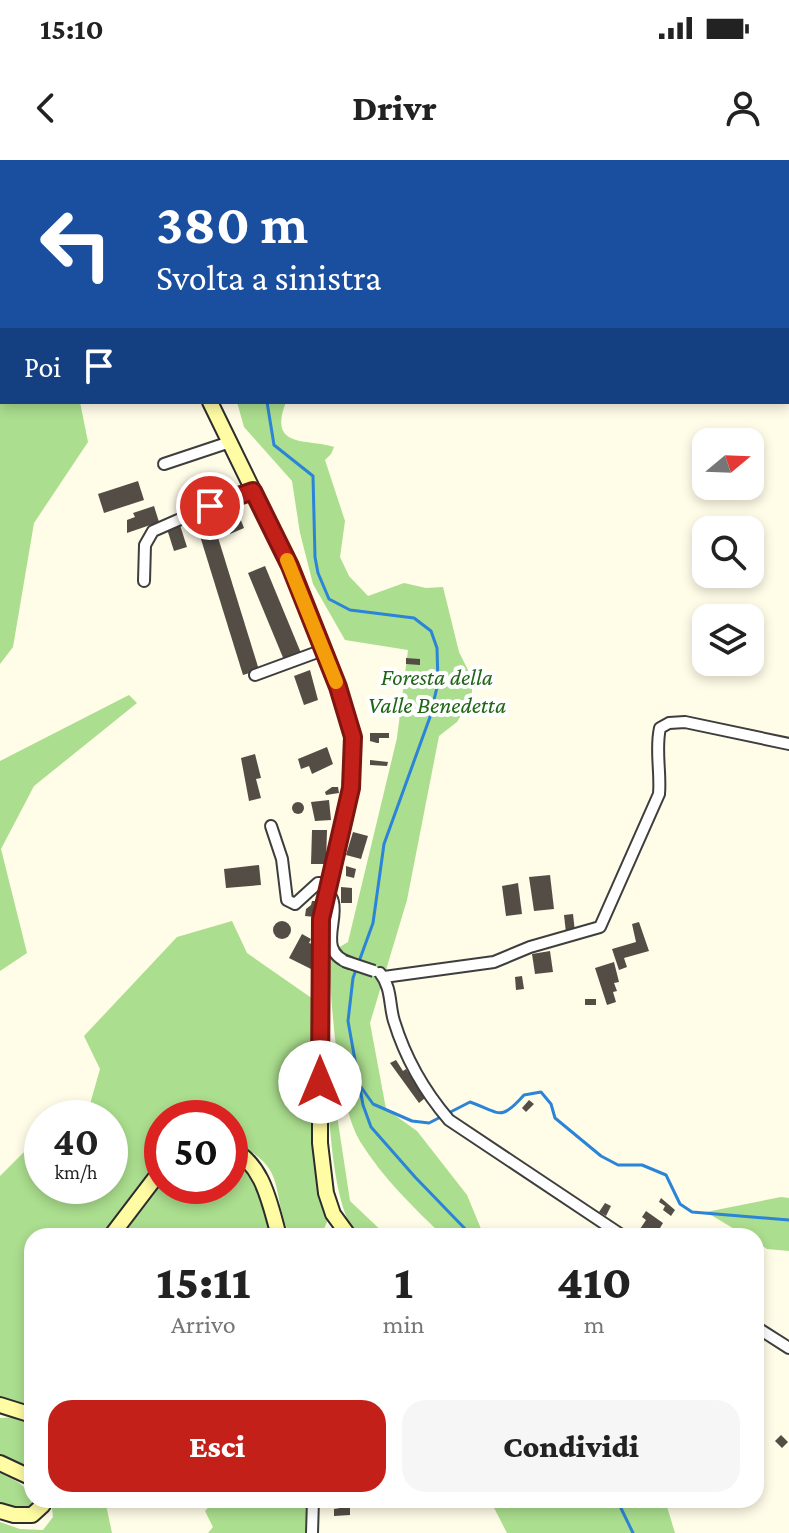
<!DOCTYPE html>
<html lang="it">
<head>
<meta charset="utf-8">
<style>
  body { margin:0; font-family:"Crimson Pro",serif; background:#f6f6f6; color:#222; height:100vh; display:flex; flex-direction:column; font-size:30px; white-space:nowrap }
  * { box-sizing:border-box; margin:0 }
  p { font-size:26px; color:#767676 }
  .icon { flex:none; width:44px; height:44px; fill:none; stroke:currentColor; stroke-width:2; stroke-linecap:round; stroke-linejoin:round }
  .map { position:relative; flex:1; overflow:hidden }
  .drawer { position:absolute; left:24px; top:1068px; width:740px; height:280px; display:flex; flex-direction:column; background:#fff; border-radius:24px; box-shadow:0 4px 12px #0003 }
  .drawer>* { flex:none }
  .hud { position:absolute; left:0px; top:0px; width:790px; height:244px; box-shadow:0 4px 12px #0003; background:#1a4fa0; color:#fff; overflow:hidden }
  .needle { width:52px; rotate:71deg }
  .buttons { position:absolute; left:692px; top:268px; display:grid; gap:16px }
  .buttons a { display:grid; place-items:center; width:72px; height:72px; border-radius:16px; background:#fff; box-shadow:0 4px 12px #0003; font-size:40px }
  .speed { position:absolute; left:24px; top:940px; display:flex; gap:16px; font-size:40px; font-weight:700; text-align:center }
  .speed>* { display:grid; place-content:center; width:104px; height:104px; border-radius:50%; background:#fff; box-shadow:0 4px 12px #0003; line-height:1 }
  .speed small { font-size:20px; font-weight:400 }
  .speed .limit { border:12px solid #d22; background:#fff; color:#111 }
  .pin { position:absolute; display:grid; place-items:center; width:68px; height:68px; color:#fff; margin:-34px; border:4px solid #fff; border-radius:50%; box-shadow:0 2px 8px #0007 }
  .me { position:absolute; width:88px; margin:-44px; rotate:0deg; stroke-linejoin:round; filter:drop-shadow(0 0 6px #0008) }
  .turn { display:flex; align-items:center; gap:28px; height:168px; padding:0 24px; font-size:36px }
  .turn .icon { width:104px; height:104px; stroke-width:2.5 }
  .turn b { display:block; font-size:56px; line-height:68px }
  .then { display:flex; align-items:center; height:76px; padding:0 24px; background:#0003; gap:16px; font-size:30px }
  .eta { display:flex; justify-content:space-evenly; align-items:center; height:136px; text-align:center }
  .eta b { font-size:48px; font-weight:800; line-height:56px }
  .action { display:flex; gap:16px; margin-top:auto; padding:16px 24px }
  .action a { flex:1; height:92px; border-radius:24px; background:#c4201a; color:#fff; font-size:32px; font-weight:800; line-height:92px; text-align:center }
  .action a+a { background:#f6f6f6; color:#222 }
  .status { display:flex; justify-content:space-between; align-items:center; height:56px; padding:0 40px; background:#fff; direction:ltr }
  .status svg { height:22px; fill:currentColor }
  header { display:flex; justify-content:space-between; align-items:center; height:104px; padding:0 24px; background:#fff; font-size:36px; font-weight:800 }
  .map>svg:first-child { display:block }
  .forest { fill:#abde8e }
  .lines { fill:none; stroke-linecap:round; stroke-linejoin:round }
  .stream { stroke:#2b84d7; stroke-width:3 }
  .building { fill:#544d46 }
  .minor-casing { stroke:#3e3e3e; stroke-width:14 }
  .secondary-casing { stroke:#2d2d2d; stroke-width:18 }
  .minor { stroke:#fff; stroke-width:10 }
  .secondary { stroke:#fffca3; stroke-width:14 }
  .minor-bridge-casing { stroke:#3e3e3e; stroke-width:14; stroke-linecap:butt }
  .minor-bridge { stroke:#fff; stroke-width:10 }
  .route-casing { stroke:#7f1511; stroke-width:20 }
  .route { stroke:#c4201a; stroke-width:14 }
  .slow { stroke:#f59e0b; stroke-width:14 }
  .labels { text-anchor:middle; stroke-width:8; stroke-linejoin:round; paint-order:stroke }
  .park-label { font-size:24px; font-style:italic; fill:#216617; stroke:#fff }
</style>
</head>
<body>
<div class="status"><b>15:10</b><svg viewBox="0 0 49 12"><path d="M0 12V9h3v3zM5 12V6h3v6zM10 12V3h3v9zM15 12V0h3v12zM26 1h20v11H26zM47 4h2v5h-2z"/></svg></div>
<header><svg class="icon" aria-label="back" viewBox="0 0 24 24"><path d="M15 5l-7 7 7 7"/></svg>Drivr<svg class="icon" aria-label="person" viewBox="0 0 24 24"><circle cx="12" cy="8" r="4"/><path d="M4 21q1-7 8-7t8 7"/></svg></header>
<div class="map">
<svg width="789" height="1373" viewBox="0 0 789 1373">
  <rect width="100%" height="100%" fill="#fffce8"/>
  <g class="forest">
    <polygon points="0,135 2,242 80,242 88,282 34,363 13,487 0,504"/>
    <path d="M 237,242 L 286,242 C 267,290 309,278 334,287 L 331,294 L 325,300 L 345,361 L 340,397 L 349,416 L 368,436 L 404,423 L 426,428 L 443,427 L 459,492 L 472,518 L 472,537 L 457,562 L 439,576 L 407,740 L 370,863 L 386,949 L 417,971 L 467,1035 L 484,1076 L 443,1076 C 413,1047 383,1018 361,983 C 336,942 332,843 328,794 L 348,782 L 397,578 L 408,490 L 345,480 L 313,424 L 300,373 L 292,321 L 244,267 Z"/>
    <polygon points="129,535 137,543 34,626 1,689 27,793 0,811 0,601"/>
    <path d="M 232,761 L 247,793 L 313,839 L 316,996 L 327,1062 L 321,1076 L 290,1076 C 268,1026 291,1009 230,980 L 230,958 L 162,958 L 162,995 L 106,1076 L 32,1076 L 32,1251 L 0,1244 L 0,1016 L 23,993 L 42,983 L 42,1026 L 110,1026 L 110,958 L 86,958 L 100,909 L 84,876 L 177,777 Z"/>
    <path d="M 326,883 L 350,1041 L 387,1076 C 380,1076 369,1078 362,1076 C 329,1064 327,917 326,883 Z"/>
    <path d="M 230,998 C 256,1013 265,1049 273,1076 L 122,1076 L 162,1024 L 230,1026 Z"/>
    <polygon points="781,1037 789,1038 789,1091 767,1089 756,1082 756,1076 746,1076 706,1052"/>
    <polygon points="18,1257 32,1262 32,1314 0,1297 0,1258"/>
    <path d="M 0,1313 C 17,1321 30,1326 33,1345 L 18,1352 L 0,1345 Z"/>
    <polygon points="51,1340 105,1340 112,1373 0,1373 0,1362 20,1369 43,1370 53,1357"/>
    <polygon points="215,1340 305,1340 317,1349 316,1373 208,1373 213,1367 205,1351"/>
    <polygon points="490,1340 665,1340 675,1373 507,1373"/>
  </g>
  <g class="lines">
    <g class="stream">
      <polyline points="161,2 162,0"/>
      <polyline points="267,242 274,285 313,316 315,397 318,413 329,439 350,450 414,458 431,471 437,488 438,523 430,557 384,684 373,763 353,818 348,861 363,945 371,967 415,1017 472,1076"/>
      <path d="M 361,927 L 373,944 L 412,961 L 429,963 L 470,942 C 501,953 500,962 524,935 L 541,932 L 551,944 L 555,958 L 601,996 L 618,1005 L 642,1005 L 666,1015 L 680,1044 L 692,1052 L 789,1060"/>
      <polyline points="617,1340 633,1373"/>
    </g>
  </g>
  <g class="building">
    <polygon points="138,321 144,340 104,353 98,334"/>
    <polygon points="154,346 159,362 127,373 127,360 135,357 133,353"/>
    <polygon points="238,353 244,368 230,374 224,359"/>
    <polygon points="180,365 187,387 174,391 167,369"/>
    <polygon points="216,371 259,510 243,515 200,376"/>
    <polygon points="265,406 301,493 284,500 248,413"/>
    <polygon points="406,498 420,499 420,505 406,504"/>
    <polygon points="310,510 318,540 304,545 294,516"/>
    <polygon points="370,573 389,573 389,578 379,578 379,583 377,583 370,581"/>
    <polygon points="327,587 333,604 312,614 309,606 301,609 298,599"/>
    <polygon points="255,594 261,618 256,619 261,638 249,641 241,598"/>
    <polygon points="370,600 388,602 387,606 370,605"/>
    <polygon points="332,627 338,627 339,633 326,635 325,632"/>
    <polygon points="329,640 331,660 315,661 311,642"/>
    <circle cx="298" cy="648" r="6"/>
    <polygon points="312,670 327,670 326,704 311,704"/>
    <polygon points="353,672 368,676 361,699 346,695"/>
    <polygon points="259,705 261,725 226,728 224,709"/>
    <polygon points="346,706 356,709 354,718 346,716"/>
    <polygon points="550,715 554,749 534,751 529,717"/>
    <polygon points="518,723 522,754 506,756 502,726"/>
    <polygon points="341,727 352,728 352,743 341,743"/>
    <polygon points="312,741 316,741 315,757 305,756 306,749 311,745"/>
    <polygon points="573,754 575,772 566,773 564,755"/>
    <circle cx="282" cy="770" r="9"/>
    <polygon points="639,762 649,791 624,798 627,807 619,810 612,789 636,782 632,764"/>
    <polygon points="302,774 311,779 309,783 312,784 313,810 289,798"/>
    <polygon points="550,791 553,812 535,814 532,794"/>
    <polygon points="614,802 619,822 614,823 617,831 613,832 616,842 607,845 595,808"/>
    <polygon points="522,816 524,829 516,830 515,817"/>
    <rect x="585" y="839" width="11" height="6"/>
    <polygon points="396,900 403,911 406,909 425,938 419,943 390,903"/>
    <polygon points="529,940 534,944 526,952 522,948"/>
    <polygon points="661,1038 675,1050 671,1056 663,1050 665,1046 659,1042"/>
    <polygon points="605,1043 611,1046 606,1056 599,1052"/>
    <polygon points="646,1051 663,1063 660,1068 671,1076 636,1075 646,1060 642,1057"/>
    <polygon points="781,1275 788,1282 782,1288 775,1281"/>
    <polygon points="346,1347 350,1347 350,1355 334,1356 334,1349"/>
  </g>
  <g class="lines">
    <g class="minor-casing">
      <g id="minor">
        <polyline points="164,304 230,282"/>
        <polyline points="144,421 145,385 153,371 210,346 253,331"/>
        <polyline points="255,515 323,490"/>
        <polyline points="271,666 282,699 287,740 295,744 318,723 329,723"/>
        <path d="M 328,730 C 329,734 332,737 333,742 C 338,763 317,792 350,803"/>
        <path d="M 380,813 C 392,828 389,845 394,861 C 405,897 425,932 449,960 L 623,1076"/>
        <path d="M 384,817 L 494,802 L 530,787 L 600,767 L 659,634 C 661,612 655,589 660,568 L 669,563 L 685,562 L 789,584"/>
        <polyline points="756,1167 789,1188"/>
        <polyline points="312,1373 313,1340"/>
      </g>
    </g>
    <g class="secondary-casing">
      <g id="secondary">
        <polyline points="129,0 130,2"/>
        <polyline points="210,242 290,406 338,527 353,577 351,628 329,723 320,775 320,983 326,1033 333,1054 349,1076"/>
        <path d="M 230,987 C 264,1006 269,1041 279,1076"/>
        <polyline points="111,1076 162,1009"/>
        <polyline points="0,1245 32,1255"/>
        <polyline points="0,1303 32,1318"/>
        <polyline points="0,1351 14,1355 32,1355 43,1345 44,1340"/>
      </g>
    </g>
    <use href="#minor" class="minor"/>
    <use href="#secondary" class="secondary"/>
    <g class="minor-bridge-casing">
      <polyline id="minor-bridge" points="344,801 374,811"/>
    </g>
    <use href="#minor-bridge" class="minor-bridge"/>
  </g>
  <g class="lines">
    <g class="route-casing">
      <polyline id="route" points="210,346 253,331 290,406 338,527 353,577 351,628 321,759 320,922"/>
    </g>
    <use href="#route" class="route"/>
    <polyline class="slow" points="287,400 336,522"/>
  </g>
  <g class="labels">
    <g class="park-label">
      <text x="437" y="525">Foresta della<tspan x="437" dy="28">Valle Benedetta</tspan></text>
    </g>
  </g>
</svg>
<div class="buttons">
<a><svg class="needle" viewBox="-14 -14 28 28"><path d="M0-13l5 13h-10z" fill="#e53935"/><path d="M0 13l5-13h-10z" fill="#767676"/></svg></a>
<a><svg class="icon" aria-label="search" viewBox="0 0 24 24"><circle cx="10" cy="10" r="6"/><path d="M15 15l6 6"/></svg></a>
<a><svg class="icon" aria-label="layers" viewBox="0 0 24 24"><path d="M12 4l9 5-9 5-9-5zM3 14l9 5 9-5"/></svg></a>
</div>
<div class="speed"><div>40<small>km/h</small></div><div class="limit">50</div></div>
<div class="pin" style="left:210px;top:346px;background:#d93025"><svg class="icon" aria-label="arrive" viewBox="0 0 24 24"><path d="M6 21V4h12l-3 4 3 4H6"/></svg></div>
<svg class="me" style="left:320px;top:922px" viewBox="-20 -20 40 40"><circle r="19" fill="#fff"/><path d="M0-13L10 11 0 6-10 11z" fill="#c4201a"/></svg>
<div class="hud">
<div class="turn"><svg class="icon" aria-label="left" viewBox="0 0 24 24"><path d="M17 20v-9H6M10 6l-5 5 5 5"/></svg><div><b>380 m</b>Svolta a sinistra</div></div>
<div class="then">Poi<svg class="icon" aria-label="arrive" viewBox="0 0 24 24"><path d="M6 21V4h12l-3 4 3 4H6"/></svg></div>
</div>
<section class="drawer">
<div class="eta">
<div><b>15:11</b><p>Arrivo</p></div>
<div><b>1</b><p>min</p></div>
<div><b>410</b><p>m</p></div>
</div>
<div class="action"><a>Esci</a><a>Condividi</a></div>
</section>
</div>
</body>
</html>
